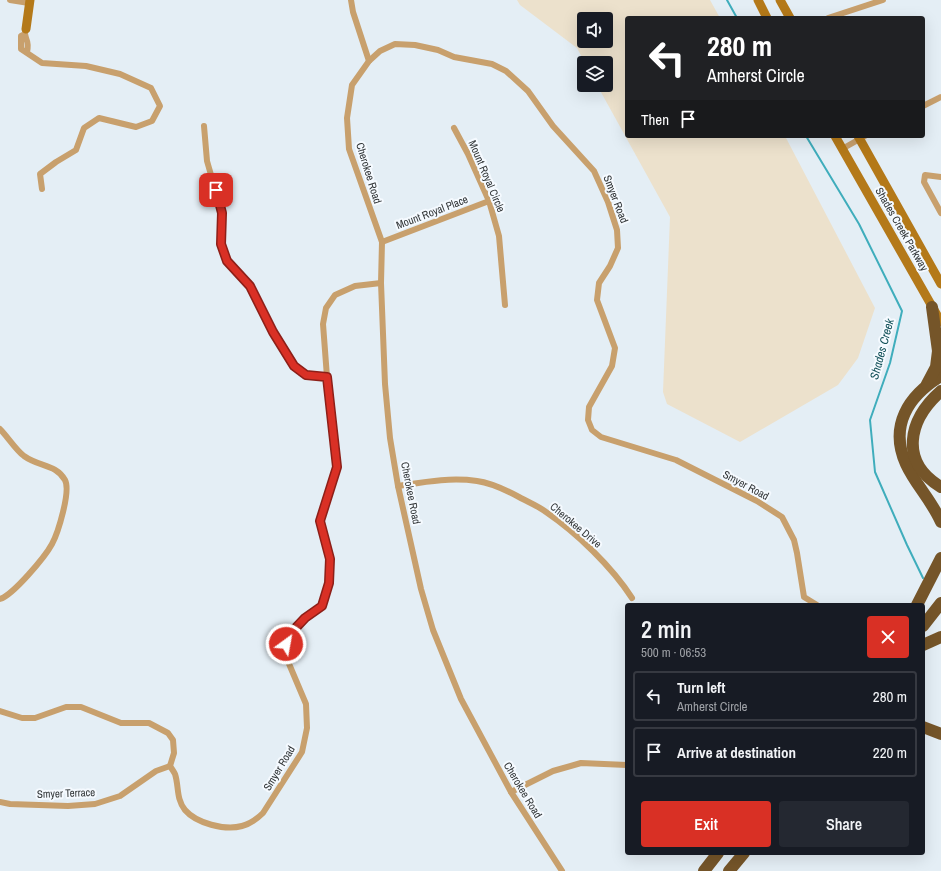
<!DOCTYPE html>
<html lang="en">
<head>
<meta charset="utf-8">
<style>
  body { margin:0; font-family:"Archivo Narrow",sans-serif; background:#242831; color:#f1f3f6; height:100vh; display:flex; flex-direction:column; font-size:15px; white-space:nowrap }
  * { box-sizing:border-box; margin:0 }
  p { font-size:13px; color:#9ea1a6 }
  .icon { flex:none; width:22px; height:22px; fill:none; stroke:currentColor; stroke-width:2; stroke-linecap:round; stroke-linejoin:round }
  .map { position:relative; flex:1; overflow:hidden }
  .details { position:absolute; left:625px; top:603px; width:300px; height:252px; display:flex; flex-direction:column; background:#171b24; border-radius:4px; box-shadow:0 4px 16px #0002 }
  .details>* { flex:none }
  .top-card { position:absolute; left:625px; top:16px; width:300px; height:122px; border-radius:4px; box-shadow:0 4px 16px #0002; background:#202124; color:#fff; overflow:hidden }
  .controls { position:absolute; left:577px; top:12px; display:grid; gap:8px }
  .controls a { display:grid; place-items:center; width:36px; height:36px; border-radius:4px; background:#171b24; box-shadow:0 4px 16px #0002; font-size:20px }
  .pin { position:absolute; display:grid; place-items:center; width:34px; height:34px; color:#fff; margin:-17px; border-radius:8px; box-shadow:0 2px 6px #0006 }
  .me { position:absolute; width:44px; margin:-22px; rotate:32deg; stroke-linejoin:round; filter:drop-shadow(0 0 3px #0008) }
  .turn { display:flex; align-items:center; gap:14px; height:84px; padding:0 16px; font-size:18px }
  .turn .icon { width:52px; height:52px; stroke-width:2.5 }
  .turn b { display:block; font-size:28px; line-height:34px }
  .then { display:flex; align-items:center; height:38px; padding:0 16px; background:#0003; gap:8px; font-size:15px }
  .round { display:grid; place-items:center; flex:none; width:42px; height:42px; border-radius:4px; background:#242831 }
  .summary { display:flex; align-items:center; justify-content:space-between; height:68px; padding:0 16px }
  h1 { font-size:24px; font-weight:600; line-height:30px }
  .primary-button { display:flex; gap:8px; margin-top:auto; padding:8px 16px }
  .primary-button a { flex:1; height:46px; border-radius:4px; background:#d93025; color:#fff; font-size:16px; font-weight:600; line-height:46px; text-align:center }
  .primary-button a+a { background:#242831; color:#f1f3f6 }
  ul { padding:0; list-style:none }
  li { display:flex; align-items:center; gap:12px; height:50px; margin:0 8px 6px; padding:0 8px; border:2px solid #363941; border-radius:4px }
  li div { flex:1 }
  li b { display:block; font-size:15px }
  li em { font-style:normal }
  .map>svg:first-child { display:block }
  .commercial { fill:#ece1cc; fill-rule:evenodd }
  .lines { fill:none; stroke-linecap:round; stroke-linejoin:round }
  .stream { stroke:#3fadbc; stroke-width:2 }
  .street { stroke:#c8a06d; stroke-width:6 }
  .secondary { stroke:#b47919; stroke-width:9 }
  .highway { stroke:#755529; stroke-width:12 }
  .route-casing { stroke:#8d1f18; stroke-width:10 }
  .route { stroke:#d93025; stroke-width:7 }
  .labels { text-anchor:middle; stroke-width:4; stroke-linejoin:round; paint-order:stroke }
  .street-label { font-size:11px; fill:#323638; stroke:#f5faff }
  .water-label { font-size:12px; font-style:italic; fill:#14525a; stroke:#f5faff }
</style>
</head>
<body>
<div class="map">
<svg width="941" height="871" viewBox="0 0 941 871">
  <rect width="100%" height="100%" fill="#e4eef5"/>
  <path class="commercial" d="M 517,0 L 710,0 L 720,18 L 627,18 L 627,136 L 785,136 L 875,308 L 858,358 L 838,385 L 740,442 L 667,404 L 663,392 L 670,217 L 597,85 L 606,85 L 606,63 L 585,63 L 577,48 L 520,5 ZM 584,19 L 606,19 L 606,41 L 584,41 Z"/>
  <g class="lines">
    <g class="stream">
      <polyline points="727,0 737,18"/>
      <polyline points="806,136 859,224 902,311 890,363 870,420 875,472 907,545 923,578"/>
    </g>
    <g class="street">
      <polyline points="10,0 29,3"/>
      <polyline points="351,0 353,12 369,61"/>
      <polyline points="828,18 883,0"/>
      <path d="M 25,31 C 24,40 30,39 27,52"/>
      <polyline points="25,34 21,36 21,49 42,63 86,66 120,74 151,88 160,106 152,121 136,127 99,118 84,128 76,150 56,162 40,174 42,189"/>
      <polyline points="923,106 941,97"/>
      <polyline points="204,126 207,161 222,213 221,244 227,261 250,286 273,332 294,366 306,375 327,377"/>
      <polyline points="454,128 468,154 489,201 499,236 505,305"/>
      <polyline points="842,149 865,136"/>
      <polyline points="941,177 925,175 924,182 941,213"/>
      <polyline points="382,242 489,201"/>
      <path d="M 0,429 C 8,437 15,449 24,456 C 39,467 56,464 65,480 C 71,491 58,533 52,544 C 45,557 13,595 0,599"/>
      <path d="M 398,486 C 424,482 450,477 477,481 C 492,483 506,490 519,497 C 528,502 538,506 546,512 C 577,533 612,567 632,598"/>
      <path d="M 0,711 L 22,718 L 35,718 L 66,707 L 81,707 L 121,723 L 149,723 L 168,733 L 173,740 L 174,753 L 170,766 C 172,769 174,772 175,774 C 179,786 176,799 185,810 C 196,823 225,831 242,826 C 250,824 257,819 263,813 L 302,752 L 307,728 L 306,704 L 284,652 L 288,636 L 305,618 L 322,606 L 329,583 L 330,559 L 320,521 L 337,467 L 327,377 L 323,324 L 326,308 L 335,295 L 355,286 L 381,283"/>
      <polyline points="511,792 553,771 581,763 627,765"/>
      <polyline points="0,802 10,804 68,806 95,804 120,796 156,771 170,766"/>
      <polyline points="562,871 511,792 461,699 433,630 421,589 398,486 390,438 385,384 381,283 382,242 349,149 347,118 352,85 369,61 380,51 395,44 415,45 438,50 454,57 492,64 506,71 528,91 553,126 594,171 608,202 617,230 618,248 610,266 599,283 597,300 615,348 612,366 589,407 588,420 592,430 601,437 676,460 757,501 782,517 794,540 797,553 804,597 817,605"/>
    </g>
    <g class="secondary">
      <polyline points="758,0 767,18"/>
      <polyline points="780,0 790,18"/>
      <polyline points="26,29 30,0"/>
      <polyline points="835,136 941,322"/>
      <polyline points="858,136 941,284"/>
    </g>
    <g class="highway">
      <path d="M 941,376 C 908,396 889,426 906,464 C 915,484 932,501 941,522"/>
      <polyline points="927,384 936,367 938,351 932,307"/>
      <path d="M 941,391 C 908,420 899,462 941,487"/>
      <polyline points="917,605 941,558"/>
      <polyline points="923,626 941,603"/>
      <polyline points="923,645 941,637"/>
      <polyline points="923,727 941,734"/>
      <polyline points="704,871 718,853"/>
      <polyline points="729,871 744,853"/>
    </g>
  </g>
  <g class="lines">
    <g class="route-casing">
      <polyline id="route" points="216,190 222,213 221,244 227,261 250,286 273,332 294,366 306,375 327,377 337,467 320,521 330,559 329,583 322,606 305,618 288,636 286,644"/>
    </g>
    <use href="#route" class="route"/>
  </g>
  <g class="labels">
    <g class="street-label">
      <text transform="translate(369 173) rotate(73)" y="4">Cherokee Road</text>
      <text transform="translate(487 176) rotate(67)" y="4">Mount Royal Circle</text>
      <text transform="translate(616 199) rotate(69)" y="4">Smyer Road</text>
      <text transform="translate(432 212) rotate(-21)" y="4">Mount Royal Place</text>
      <text transform="translate(902 229) rotate(60)" y="4">Shades Creek Parkway</text>
      <text transform="translate(746 485) rotate(28)" y="4">Smyer Road</text>
      <text transform="translate(411 493) rotate(79)" y="4">Cherokee Road</text>
      <text transform="translate(576 525) rotate(40)" y="4">Cherokee Drive</text>
      <text transform="translate(279 768) rotate(-59)" y="4">Smyer Road</text>
      <text transform="translate(523 790) rotate(59)" y="4">Cherokee Road</text>
      <text transform="translate(66 793) rotate(-2)" y="4">Smyer Terrace</text>
    </g>
    <g class="water-label">
      <text transform="translate(882 349) rotate(-75)" y="4">Shades Creek</text>
    </g>
  </g>
</svg>
<div class="controls">
<a><svg class="icon" aria-label="sound" viewBox="0 0 24 24"><path d="M4 9h4l5-4v14l-5-4H4zM17 9q2 3 0 6"/></svg></a>
<a><svg class="icon" aria-label="layers" viewBox="0 0 24 24"><path d="M12 4l9 5-9 5-9-5zM3 14l9 5 9-5"/></svg></a>
</div>
<div class="pin" style="left:216px;top:190px;background:#d93025"><svg class="icon" aria-label="arrive" viewBox="0 0 24 24"><path d="M6 21V4h12l-3 4 3 4H6"/></svg></div>
<svg class="me" style="left:286px;top:644px" viewBox="-20 -20 40 40"><circle r="17" fill="#d93025" stroke="#fff" stroke-width="3"/><path d="M0-11L8 9 0 5-8 9z" fill="#fff"/></svg>
<div class="top-card">
<div class="turn"><svg class="icon" aria-label="left" viewBox="0 0 24 24"><path d="M17 20v-9H6M10 6l-5 5 5 5"/></svg><div><b>280 m</b>Amherst Circle</div></div>
<div class="then">Then<svg class="icon" aria-label="arrive" viewBox="0 0 24 24"><path d="M6 21V4h12l-3 4 3 4H6"/></svg></div>
</div>
<section class="details">
<div class="summary"><div><h1>2 min</h1><p>500 m · 06:53</p></div><a class="round" style="background:#d93025;color:#fff"><svg class="icon" aria-label="close" viewBox="0 0 24 24"><path d="M6 6l12 12M18 6L6 18"/></svg></a></div>
<ul>
<li><svg class="icon" aria-label="left" viewBox="0 0 24 24"><path d="M17 20v-9H6M10 6l-5 5 5 5"/></svg><div><b>Turn left</b><p>Amherst Circle</p></div><em>280 m</em></li>
<li><svg class="icon" aria-label="arrive" viewBox="0 0 24 24"><path d="M6 21V4h12l-3 4 3 4H6"/></svg><div><b>Arrive at destination</b></div><em>220 m</em></li>
</ul>
<div class="primary-button"><a>Exit</a><a>Share</a></div>
</section>
</div>
</body>
</html>
